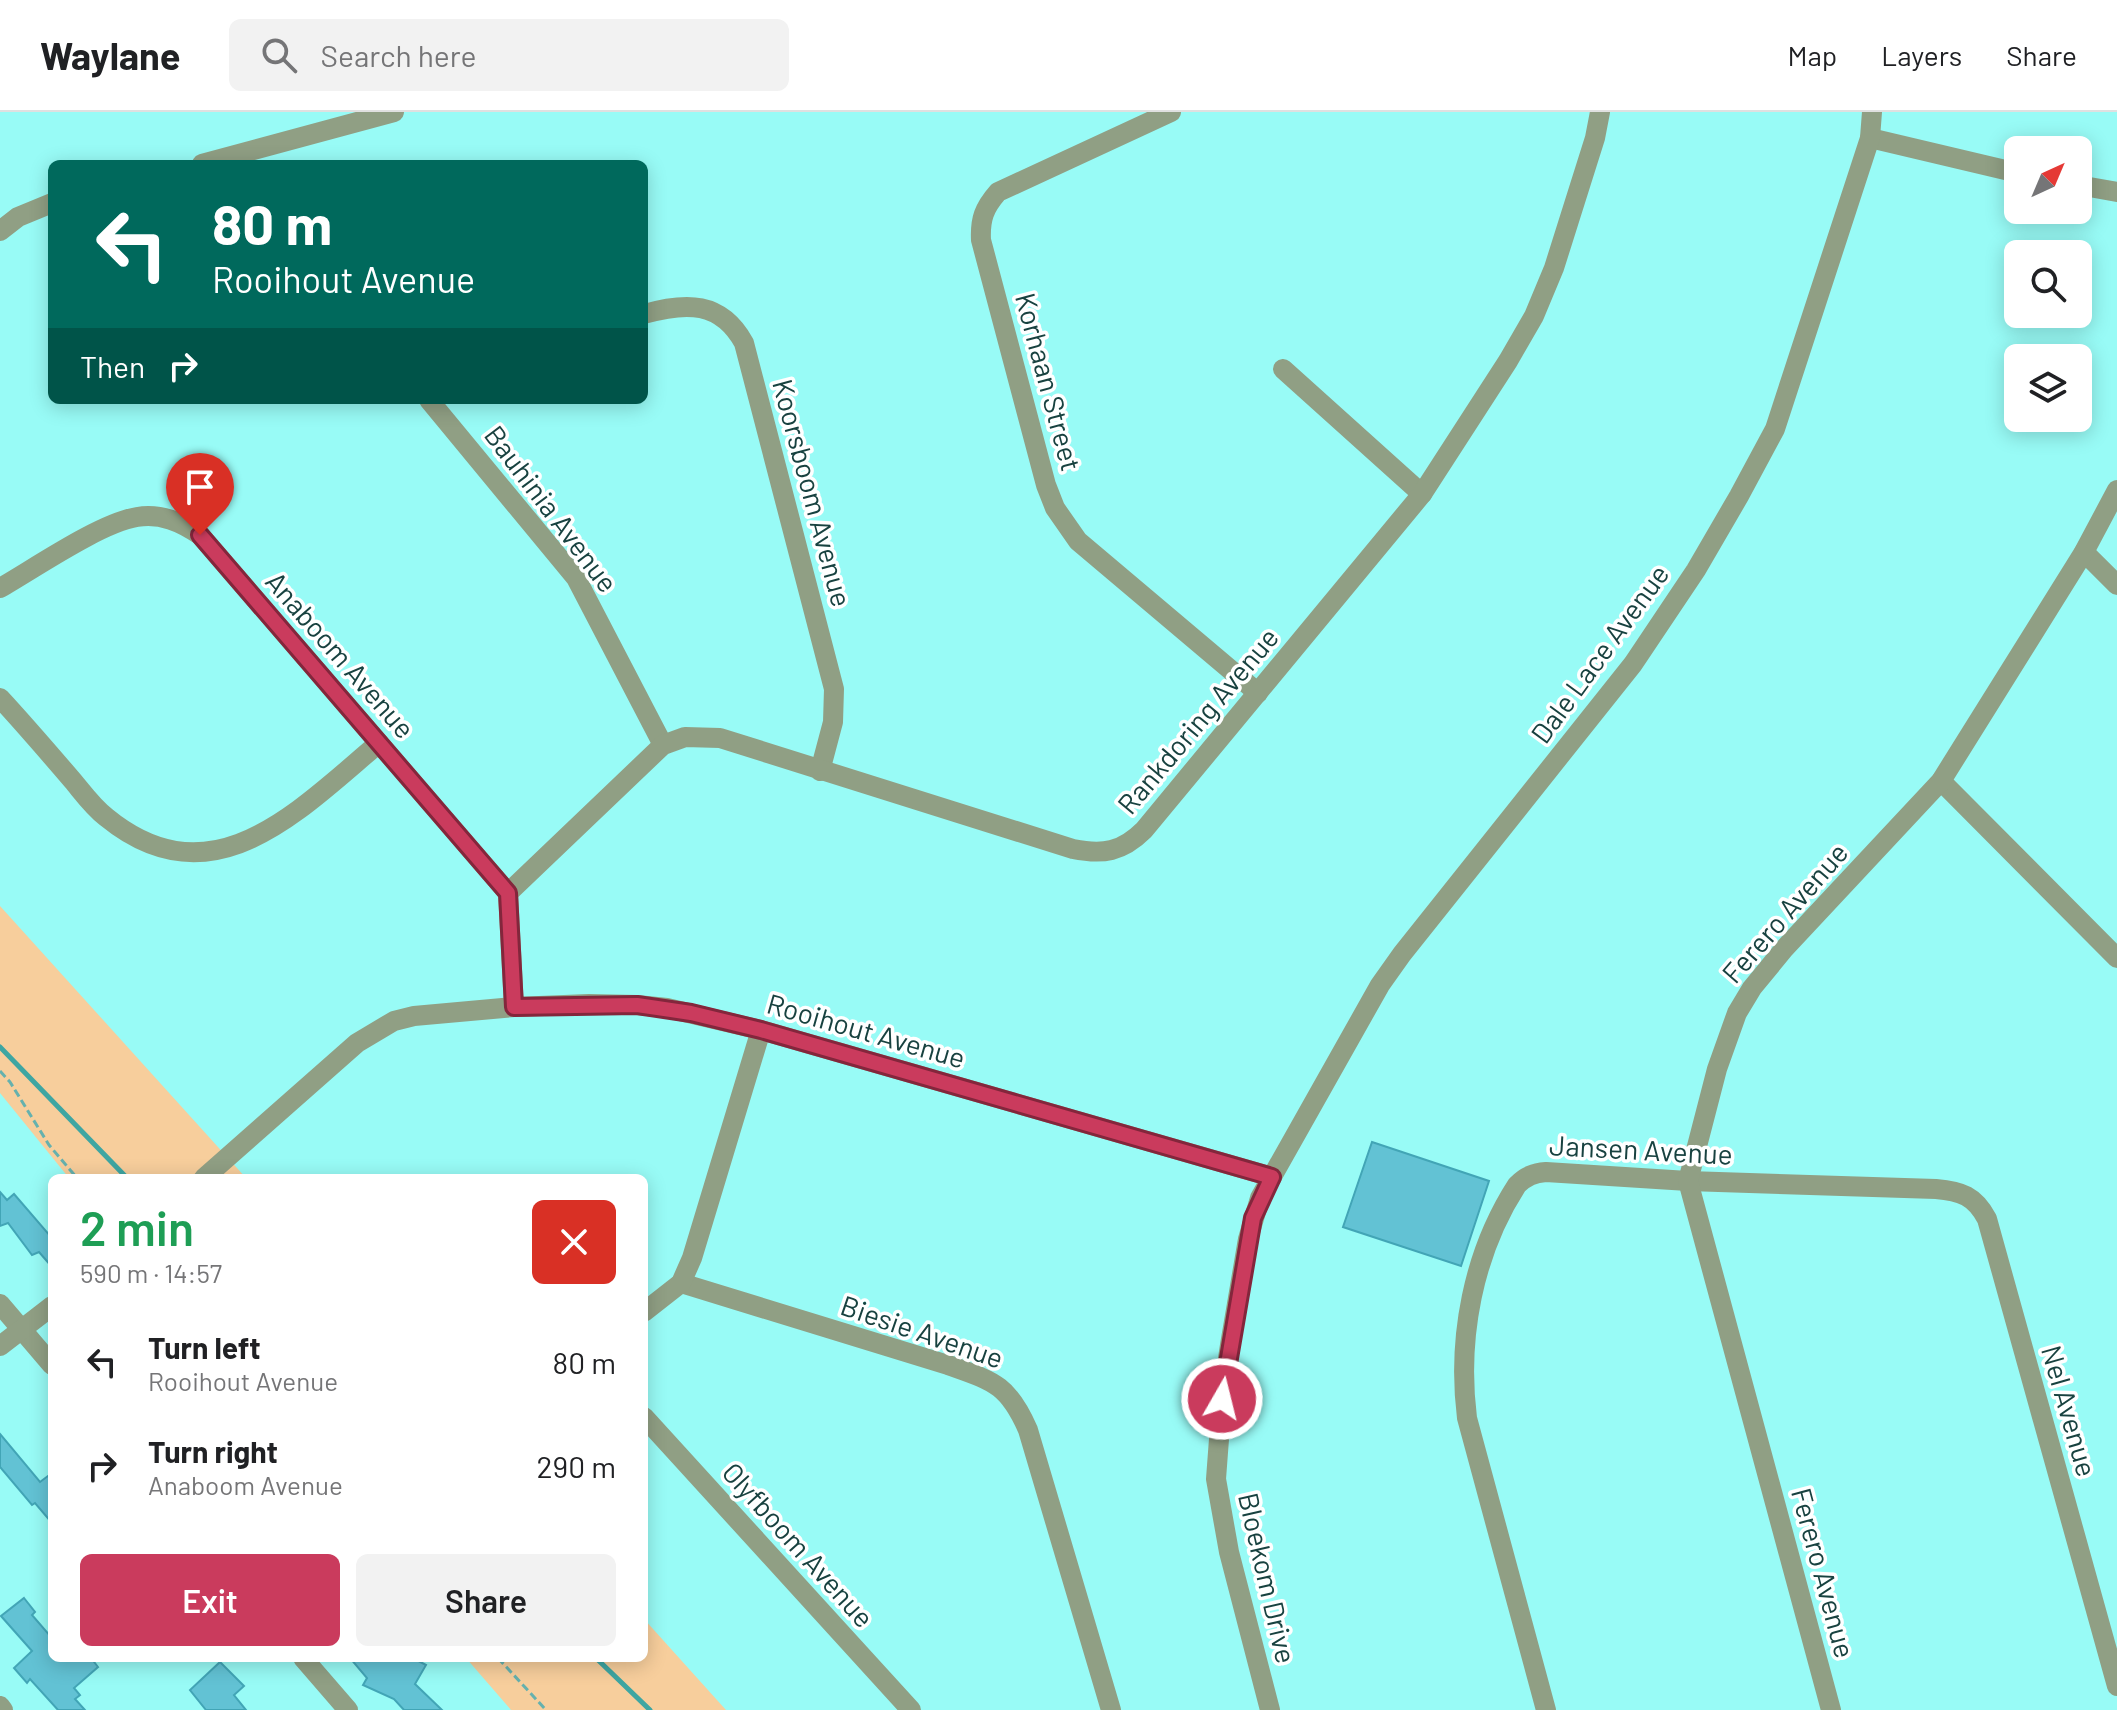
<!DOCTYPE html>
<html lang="en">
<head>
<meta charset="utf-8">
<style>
  body { margin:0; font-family:Barlow,sans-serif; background:#f2f2f2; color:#202124; height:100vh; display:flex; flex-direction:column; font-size:30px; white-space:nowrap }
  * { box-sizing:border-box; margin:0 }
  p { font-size:26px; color:#757577 }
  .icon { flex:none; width:44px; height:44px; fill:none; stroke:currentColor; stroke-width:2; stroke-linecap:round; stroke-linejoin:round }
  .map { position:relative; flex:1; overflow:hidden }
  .sheet { position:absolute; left:48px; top:1062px; width:600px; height:488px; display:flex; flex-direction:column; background:#fff; border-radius:12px; box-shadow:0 4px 20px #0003 }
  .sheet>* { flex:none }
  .top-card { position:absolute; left:48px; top:48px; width:600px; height:244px; border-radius:12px; box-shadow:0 4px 20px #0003; background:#00695c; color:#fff; overflow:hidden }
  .needle { width:52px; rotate:44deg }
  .buttons { position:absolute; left:2004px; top:24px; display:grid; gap:16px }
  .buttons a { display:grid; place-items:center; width:88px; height:88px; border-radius:12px; background:#fff; box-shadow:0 4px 20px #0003; font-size:40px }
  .pin { position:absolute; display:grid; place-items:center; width:68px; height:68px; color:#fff; margin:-82px -34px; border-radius:50% 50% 50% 0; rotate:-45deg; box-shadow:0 0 8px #0007 }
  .pin .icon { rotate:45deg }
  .me { position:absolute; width:88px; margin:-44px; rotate:8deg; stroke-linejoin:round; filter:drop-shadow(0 0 6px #0008) }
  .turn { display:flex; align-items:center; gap:28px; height:168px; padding:0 32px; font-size:36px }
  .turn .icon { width:104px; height:104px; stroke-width:2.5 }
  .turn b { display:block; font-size:56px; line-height:68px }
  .then { display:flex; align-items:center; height:76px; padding:0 32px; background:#0003; gap:16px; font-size:30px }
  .round { display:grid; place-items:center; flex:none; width:84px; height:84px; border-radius:12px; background:#f2f2f2 }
  .headline { display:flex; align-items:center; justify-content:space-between; height:136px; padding:0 32px }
  h1 { font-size:48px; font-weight:600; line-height:60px; color:#1e9e55 }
  .cta { display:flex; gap:16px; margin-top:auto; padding:16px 32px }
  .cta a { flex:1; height:92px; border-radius:12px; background:#ca3b5d; color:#fff; font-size:32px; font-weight:600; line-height:92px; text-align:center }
  .cta a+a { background:#f2f2f2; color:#202124 }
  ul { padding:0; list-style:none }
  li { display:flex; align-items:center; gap:24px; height:104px; padding:0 32px }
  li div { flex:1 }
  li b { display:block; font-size:30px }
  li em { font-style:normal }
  header { display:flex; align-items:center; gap:48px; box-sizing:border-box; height:112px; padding:0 40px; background:#fff; border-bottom:2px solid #e0e0e0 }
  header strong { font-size:38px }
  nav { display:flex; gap:44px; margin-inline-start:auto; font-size:28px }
  .search { width:560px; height:72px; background:#f2f2f2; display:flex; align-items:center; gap:20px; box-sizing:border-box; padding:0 28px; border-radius:12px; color:#757577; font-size:30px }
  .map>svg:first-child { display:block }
  .green { fill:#f7ce9c }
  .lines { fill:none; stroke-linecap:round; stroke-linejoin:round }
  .stream { stroke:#3ea6a2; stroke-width:5 }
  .building { fill:#62c2d4; stroke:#42a5b6; stroke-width:2 }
  .path { stroke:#65b1ae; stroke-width:3; stroke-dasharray:8 4; stroke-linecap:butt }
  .minor { stroke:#909f84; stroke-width:20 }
  .route-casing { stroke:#83263c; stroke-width:20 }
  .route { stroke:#ca3b5d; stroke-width:14 }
  .labels { text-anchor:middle; stroke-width:7; stroke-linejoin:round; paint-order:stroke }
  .street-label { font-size:28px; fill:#184240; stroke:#fff }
</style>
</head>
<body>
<header>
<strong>Waylane</strong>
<div class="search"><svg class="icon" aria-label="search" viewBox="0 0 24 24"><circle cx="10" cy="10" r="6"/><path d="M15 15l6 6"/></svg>Search here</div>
<nav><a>Map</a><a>Layers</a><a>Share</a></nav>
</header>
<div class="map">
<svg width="2117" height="1598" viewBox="0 0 2117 1598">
  <rect width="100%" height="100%" fill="#98fbf6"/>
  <g class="green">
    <polygon points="0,794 246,1066 69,1066 0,981"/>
    <polygon points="644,1507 726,1598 511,1598 466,1546 644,1546"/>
  </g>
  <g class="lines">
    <g class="stream">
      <polyline points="0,935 127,1066"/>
      <polyline points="596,1546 650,1598"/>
    </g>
  </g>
  <g class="building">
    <polygon points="1372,1030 1489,1069 1461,1154 1343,1115"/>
    <polygon points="0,1080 7,1088 14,1082 52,1126 52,1155 39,1140 32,1143 8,1111 0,1114"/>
    <polygon points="0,1322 40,1370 52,1361 52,1411 35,1391 32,1393 0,1355"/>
    <polygon points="24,1486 35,1500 32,1503 52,1526 52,1546 91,1546 98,1555 74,1576 80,1583 75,1587 85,1598 58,1598 30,1567 27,1571 14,1556 32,1539 1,1504"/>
    <polygon points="350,1546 413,1546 426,1553 415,1572 442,1598 404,1598 394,1587 363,1573 367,1566"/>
    <polygon points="220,1550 244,1574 234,1583 246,1598 206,1598 190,1578"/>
  </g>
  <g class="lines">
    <g class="path">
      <polyline points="0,959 10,970 49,1033 77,1066"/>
      <polyline points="498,1546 546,1598"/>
    </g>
    <g class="minor">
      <path d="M 1171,0 L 998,80 C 984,96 980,107 981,128 L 1046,373 L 1055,396 L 1078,429 L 1258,581"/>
      <polyline points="1870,26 2018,61"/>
      <polyline points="202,52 394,0"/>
      <polyline points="2078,73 2117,80"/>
      <polyline points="0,119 18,105 52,91"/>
      <path d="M 644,202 C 686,190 721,189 744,231 L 834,577 L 833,610 L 820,659"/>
      <polyline points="1283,257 1422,382"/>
      <polyline points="429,288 576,466 663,633"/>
      <polyline points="2084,440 2117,473"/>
      <path d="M 0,476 C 35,456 100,411 137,405 C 161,401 181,410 200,423 L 508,781 L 514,895"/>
      <path d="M 0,586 C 25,613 49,641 73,669 C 83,681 93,695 106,705 C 212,792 298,699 379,631"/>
      <polyline points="1941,669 2117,846"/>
      <path d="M 508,781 L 663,633 L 685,625 L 720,626 L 1073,737 C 1103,743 1122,740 1144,718 L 1422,382 L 1508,249 L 1534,204 L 1554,156 L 1595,26 L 1600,0"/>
      <polyline points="204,1066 357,931 394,909 414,904 514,895 589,892 637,893 667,896 761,918 1272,1065"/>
      <path d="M 681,1171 L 948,1253 C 993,1269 1008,1272 1028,1318 L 1111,1598"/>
      <polyline points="0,1192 52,1253"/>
      <polyline points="644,1200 681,1171 692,1146 761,918"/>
      <polyline points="0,1234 52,1194"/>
      <polyline points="644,1305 911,1598"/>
      <polyline points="303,1546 348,1598"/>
      <polyline points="0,1594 3,1598"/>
      <polyline points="1270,1598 1229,1440 1216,1367 1222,1287 1230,1233 1248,1127 1260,1086 1380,873 1402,842 1633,552 1696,458 1739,384 1775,317 1870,26 1872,0"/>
      <path d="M 1546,1598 L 1467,1306 C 1457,1226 1473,1141 1517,1073 C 1526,1064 1534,1061 1546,1060 L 1688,1069 L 1936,1077 C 1961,1079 1975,1084 1987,1107 L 2117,1574"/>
      <polyline points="1831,1598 1688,1069 1717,957 1737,901 1752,876 1784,837 1941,669 2084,440 2117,378"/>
    </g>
  </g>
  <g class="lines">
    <g class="route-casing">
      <polyline id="route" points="200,423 508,781 514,895 637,893 691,901 761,918 1272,1065 1253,1106 1222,1287"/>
    </g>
    <use href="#route" class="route"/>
  </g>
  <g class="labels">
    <g class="street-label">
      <text transform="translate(1048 270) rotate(75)" y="10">Korhaan Street</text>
      <text transform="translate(812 381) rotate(75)" y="10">Koorsboom Avenue</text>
      <text transform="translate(551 397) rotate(53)" y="10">Bauhinia Avenue</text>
      <text transform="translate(1600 542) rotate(-54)" y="10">Dale Lace Avenue</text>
      <text transform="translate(340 543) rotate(49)" y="10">Anaboom Avenue</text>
      <text transform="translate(1198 609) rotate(-50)" y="10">Rankdoring Avenue</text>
      <text transform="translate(1785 801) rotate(-49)" y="10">Ferero Avenue</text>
      <text transform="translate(866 919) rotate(16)" y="10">Rooihout Avenue</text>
      <text transform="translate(1641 1038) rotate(3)" y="10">Jansen Avenue</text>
      <text transform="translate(922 1220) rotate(19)" y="10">Biesie Avenue</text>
      <text transform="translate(2069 1299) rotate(74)" y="10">Nel Avenue</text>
      <text transform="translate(798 1433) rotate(48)" y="10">Olyfboom Avenue</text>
      <text transform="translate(1823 1461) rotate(75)" y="10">Ferero Avenue</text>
      <text transform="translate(1267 1466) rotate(77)" y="10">Bloekom Drive</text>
    </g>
  </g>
</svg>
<div class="buttons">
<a><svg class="needle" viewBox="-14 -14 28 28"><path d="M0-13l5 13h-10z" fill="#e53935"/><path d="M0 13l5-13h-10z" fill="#757577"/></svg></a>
<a><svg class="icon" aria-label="search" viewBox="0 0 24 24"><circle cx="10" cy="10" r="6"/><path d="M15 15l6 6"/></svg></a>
<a><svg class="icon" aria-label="layers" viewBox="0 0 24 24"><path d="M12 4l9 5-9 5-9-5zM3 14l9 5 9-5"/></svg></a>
</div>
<div class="pin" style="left:200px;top:423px;background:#d93025"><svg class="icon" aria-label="arrive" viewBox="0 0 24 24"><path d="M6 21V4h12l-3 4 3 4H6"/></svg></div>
<svg class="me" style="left:1222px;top:1287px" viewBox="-20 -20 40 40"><circle r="17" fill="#ca3b5d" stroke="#fff" stroke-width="3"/><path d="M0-11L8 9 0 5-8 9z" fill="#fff"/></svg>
<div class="top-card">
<div class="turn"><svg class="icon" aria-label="left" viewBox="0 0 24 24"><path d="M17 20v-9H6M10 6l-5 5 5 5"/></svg><div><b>80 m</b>Rooihout Avenue</div></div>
<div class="then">Then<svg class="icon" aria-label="right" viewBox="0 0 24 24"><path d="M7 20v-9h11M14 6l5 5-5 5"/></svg></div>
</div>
<section class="sheet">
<div class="headline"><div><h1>2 min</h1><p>590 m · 14:57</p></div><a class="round" style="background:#d93025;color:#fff"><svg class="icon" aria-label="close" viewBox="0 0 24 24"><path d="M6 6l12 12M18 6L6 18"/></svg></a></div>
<ul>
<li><svg class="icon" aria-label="left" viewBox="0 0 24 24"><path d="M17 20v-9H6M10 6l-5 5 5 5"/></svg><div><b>Turn left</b><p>Rooihout Avenue</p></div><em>80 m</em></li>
<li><svg class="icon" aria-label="right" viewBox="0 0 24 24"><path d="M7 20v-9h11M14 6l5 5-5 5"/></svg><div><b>Turn right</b><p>Anaboom Avenue</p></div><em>290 m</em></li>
</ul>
<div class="cta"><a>Exit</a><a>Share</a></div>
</section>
</div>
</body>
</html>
